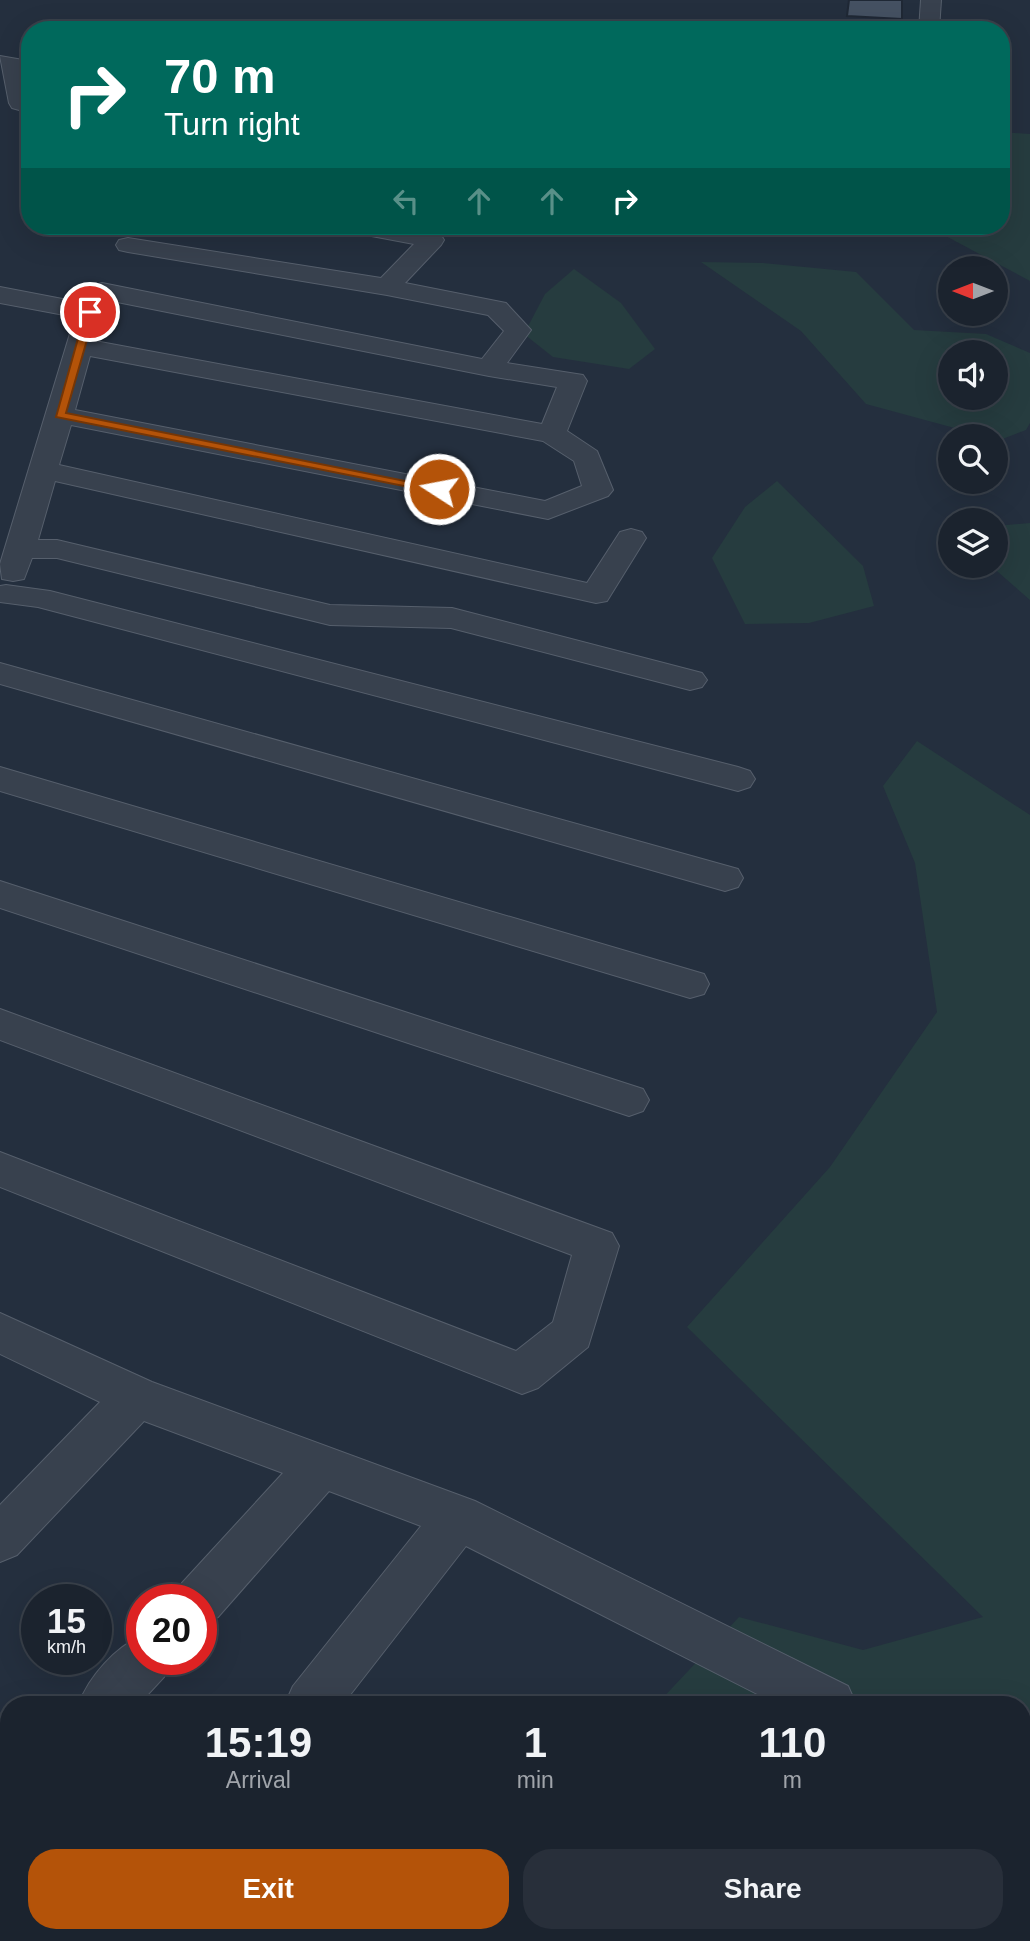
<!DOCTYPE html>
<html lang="en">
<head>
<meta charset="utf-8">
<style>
  body { margin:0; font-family:Arial,sans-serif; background:#282f3a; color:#f1f3f6; height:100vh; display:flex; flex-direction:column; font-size:26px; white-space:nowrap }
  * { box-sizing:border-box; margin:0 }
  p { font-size:23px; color:#a0a4aa }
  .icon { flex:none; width:38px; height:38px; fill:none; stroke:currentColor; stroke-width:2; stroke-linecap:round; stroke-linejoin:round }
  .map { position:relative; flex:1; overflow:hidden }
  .details { position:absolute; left:0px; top:1696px; width:1031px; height:247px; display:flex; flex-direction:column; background:#1b232e; border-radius:28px 28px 0 0; box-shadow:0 7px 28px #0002,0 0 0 2px #39404a }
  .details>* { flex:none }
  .guide { position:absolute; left:21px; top:21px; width:989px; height:214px; border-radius:28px; box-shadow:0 7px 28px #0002,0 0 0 2px #39404a; background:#00695c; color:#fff; overflow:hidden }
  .needle { width:46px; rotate:270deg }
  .tools { position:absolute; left:938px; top:256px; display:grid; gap:14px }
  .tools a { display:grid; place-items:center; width:70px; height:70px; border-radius:50%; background:#1b232e; box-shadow:0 7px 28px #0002,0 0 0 2px #39404a; font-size:35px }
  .speed { position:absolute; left:21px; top:1584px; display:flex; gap:14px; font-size:35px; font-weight:700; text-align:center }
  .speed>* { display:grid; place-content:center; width:91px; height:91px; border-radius:50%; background:#1b232e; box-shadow:0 7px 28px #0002,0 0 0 2px #39404a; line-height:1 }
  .speed small { font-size:18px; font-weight:400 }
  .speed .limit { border:10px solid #d22; background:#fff; color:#111 }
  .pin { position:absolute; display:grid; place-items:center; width:60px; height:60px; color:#fff; margin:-30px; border:4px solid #fff; border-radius:50%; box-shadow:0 2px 7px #0007 }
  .me { position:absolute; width:77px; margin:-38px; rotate:281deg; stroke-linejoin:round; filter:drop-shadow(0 0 5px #0008) }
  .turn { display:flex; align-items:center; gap:24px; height:147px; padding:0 28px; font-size:32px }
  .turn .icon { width:91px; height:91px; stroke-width:2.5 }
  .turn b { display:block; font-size:49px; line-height:60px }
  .lanes { display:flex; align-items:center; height:66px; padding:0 28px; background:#0003; justify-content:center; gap:35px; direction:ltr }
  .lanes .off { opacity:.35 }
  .eta { display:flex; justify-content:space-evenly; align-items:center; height:119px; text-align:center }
  .eta b { font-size:42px; font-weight:600; line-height:49px }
  .cta { display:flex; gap:14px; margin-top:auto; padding:14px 28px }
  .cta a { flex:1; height:80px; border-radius:28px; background:#b45309; color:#fff; font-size:28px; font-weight:600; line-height:80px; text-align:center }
  .cta a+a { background:#282f3a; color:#f1f3f6 }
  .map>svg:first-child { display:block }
  .green { fill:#263c3f; fill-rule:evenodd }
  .building { fill:#455162; stroke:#1f2835; stroke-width:2 }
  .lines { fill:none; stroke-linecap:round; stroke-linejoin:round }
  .minor-casing { stroke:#565f6c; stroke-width:2 }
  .minor { fill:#38414e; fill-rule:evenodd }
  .route { fill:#b45309; stroke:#753606; stroke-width:2 }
</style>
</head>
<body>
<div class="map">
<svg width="1030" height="1941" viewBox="0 0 1030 1941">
  <rect width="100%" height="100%" fill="#242f3e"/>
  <g class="green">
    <polygon points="1001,132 1030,134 1030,281 927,226 1001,226"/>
    <path d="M 701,262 L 763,263 L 856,272 L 914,330 L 986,334 L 1030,353 L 1030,423 L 1026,430 L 1000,440 L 996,436 L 984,436 L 866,404 L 801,331 ZM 950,352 L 996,352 L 996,397 L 950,397 Z"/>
    <polygon points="574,269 621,303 655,349 629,369 553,357 524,334 545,294"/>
    <polygon points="777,481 863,566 874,606 809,623 745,624 712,558 745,507"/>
    <polygon points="1030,523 1030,600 990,565 996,565 996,526"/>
    <polygon points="917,741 1030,815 1030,1941 254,1941 259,1934 1022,1934 1022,1704 657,1704 739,1617 863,1650 983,1617 687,1327 830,1167 937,1012 915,863 883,786"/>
  </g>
  <polygon class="building" points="849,0 902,0 902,19 847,16"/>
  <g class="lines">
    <g class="minor-casing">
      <g id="minor">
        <polygon points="921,0 941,0 939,30 919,30"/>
        <polygon points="0,56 23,60 26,65 30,113 12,108 9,103"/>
        <path d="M 342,226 L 394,226 L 441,235 L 444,240 L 441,245 L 405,283 L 506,303 L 531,330 L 507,363 L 583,375 L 587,381 L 567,431 L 597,451 L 613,490 L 608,496 L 548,519 L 71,425 L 59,465 L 587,583 L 620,532 L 631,529 L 642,532 L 646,538 L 607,601 L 596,603 L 55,481 L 38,540 L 57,540 L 330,605 L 452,608 L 702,673 L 707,680 L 702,687 L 690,690 L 451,628 L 330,625 L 57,558 L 32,558 L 24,579 L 13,581 L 2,579 L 0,564 L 75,317 L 0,303 L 0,287 L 99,306 L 103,312 L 95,341 L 542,424 L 557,387 L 489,376 L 102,299 L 93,296 L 89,291 L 93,286 L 102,283 L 482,359 L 504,331 L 488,315 L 387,295 L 128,252 L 119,250 L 116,245 L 119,240 L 128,238 L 381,278 L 414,244 L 345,231 ZM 90,356 L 543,441 L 574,461 L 582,486 L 545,501 L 75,410 Z"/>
        <polygon points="6,585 50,591 738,767 750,771 755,779 750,787 738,791 38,607 0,602 0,586"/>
        <polygon points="0,663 738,869 743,878 738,887 725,891 0,684"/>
        <polygon points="0,767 704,974 709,984 704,994 690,998 0,791"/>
        <polygon points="0,881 643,1089 649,1100 643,1111 629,1116 0,908"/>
        <polygon points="0,1009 612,1233 619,1246 588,1347 538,1388 522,1394 0,1187 0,1152 516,1351 553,1322 572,1255 0,1040"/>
        <polygon points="0,1313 152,1382 475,1501 848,1686 856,1704 777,1704 466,1546 343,1704 285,1704 293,1686 421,1526 329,1491 218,1617 201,1624 201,1600 175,1600 182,1583 283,1473 144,1421 17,1555 0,1562 0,1505 100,1402 0,1354"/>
        <path d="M 142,1636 L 142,1659 L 172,1659 L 164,1677 L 139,1704 L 79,1704 C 88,1678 116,1646 142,1636 Z"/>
        <polygon points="1022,1774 1030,1777 1030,1832 1022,1829"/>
        <polygon points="9,1785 9,1846 0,1849 0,1789"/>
        <polygon points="100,1934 159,1934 156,1941 97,1941"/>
      </g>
    </g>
    <use href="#minor" class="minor"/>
  </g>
  <polygon class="route" points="86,310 95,312 66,413 445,489 439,493 56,417"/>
</svg>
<div class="tools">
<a><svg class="needle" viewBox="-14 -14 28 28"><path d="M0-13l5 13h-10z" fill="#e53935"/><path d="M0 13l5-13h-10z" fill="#a0a4aa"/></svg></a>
<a><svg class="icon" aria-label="sound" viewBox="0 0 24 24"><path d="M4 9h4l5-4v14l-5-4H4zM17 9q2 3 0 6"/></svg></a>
<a><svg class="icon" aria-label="search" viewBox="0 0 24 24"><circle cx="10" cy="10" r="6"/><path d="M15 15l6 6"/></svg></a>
<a><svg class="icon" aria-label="layers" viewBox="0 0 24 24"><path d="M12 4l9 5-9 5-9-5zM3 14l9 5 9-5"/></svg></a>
</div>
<div class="speed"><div>15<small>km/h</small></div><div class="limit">20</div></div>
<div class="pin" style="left:90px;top:312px;background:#d93025"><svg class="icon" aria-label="arrive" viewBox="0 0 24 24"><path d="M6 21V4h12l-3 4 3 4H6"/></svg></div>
<svg class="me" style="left:439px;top:489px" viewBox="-20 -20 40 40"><circle r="17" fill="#b45309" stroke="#fff" stroke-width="3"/><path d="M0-11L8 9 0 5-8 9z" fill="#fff"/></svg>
<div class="guide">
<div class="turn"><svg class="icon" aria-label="right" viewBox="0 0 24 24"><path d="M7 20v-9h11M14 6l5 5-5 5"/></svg><div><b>70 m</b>Turn right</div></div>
<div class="lanes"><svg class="icon off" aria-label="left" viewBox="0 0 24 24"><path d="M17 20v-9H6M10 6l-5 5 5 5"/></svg><svg class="icon off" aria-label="ahead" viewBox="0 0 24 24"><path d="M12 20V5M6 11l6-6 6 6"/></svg><svg class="icon off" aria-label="ahead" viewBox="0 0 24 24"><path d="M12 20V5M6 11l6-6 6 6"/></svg><svg class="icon" aria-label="right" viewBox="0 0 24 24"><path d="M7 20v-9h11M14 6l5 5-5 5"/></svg></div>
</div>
<section class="details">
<div class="eta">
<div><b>15:19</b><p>Arrival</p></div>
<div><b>1</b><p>min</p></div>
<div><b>110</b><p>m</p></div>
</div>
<div class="cta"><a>Exit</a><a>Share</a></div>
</section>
</div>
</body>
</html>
